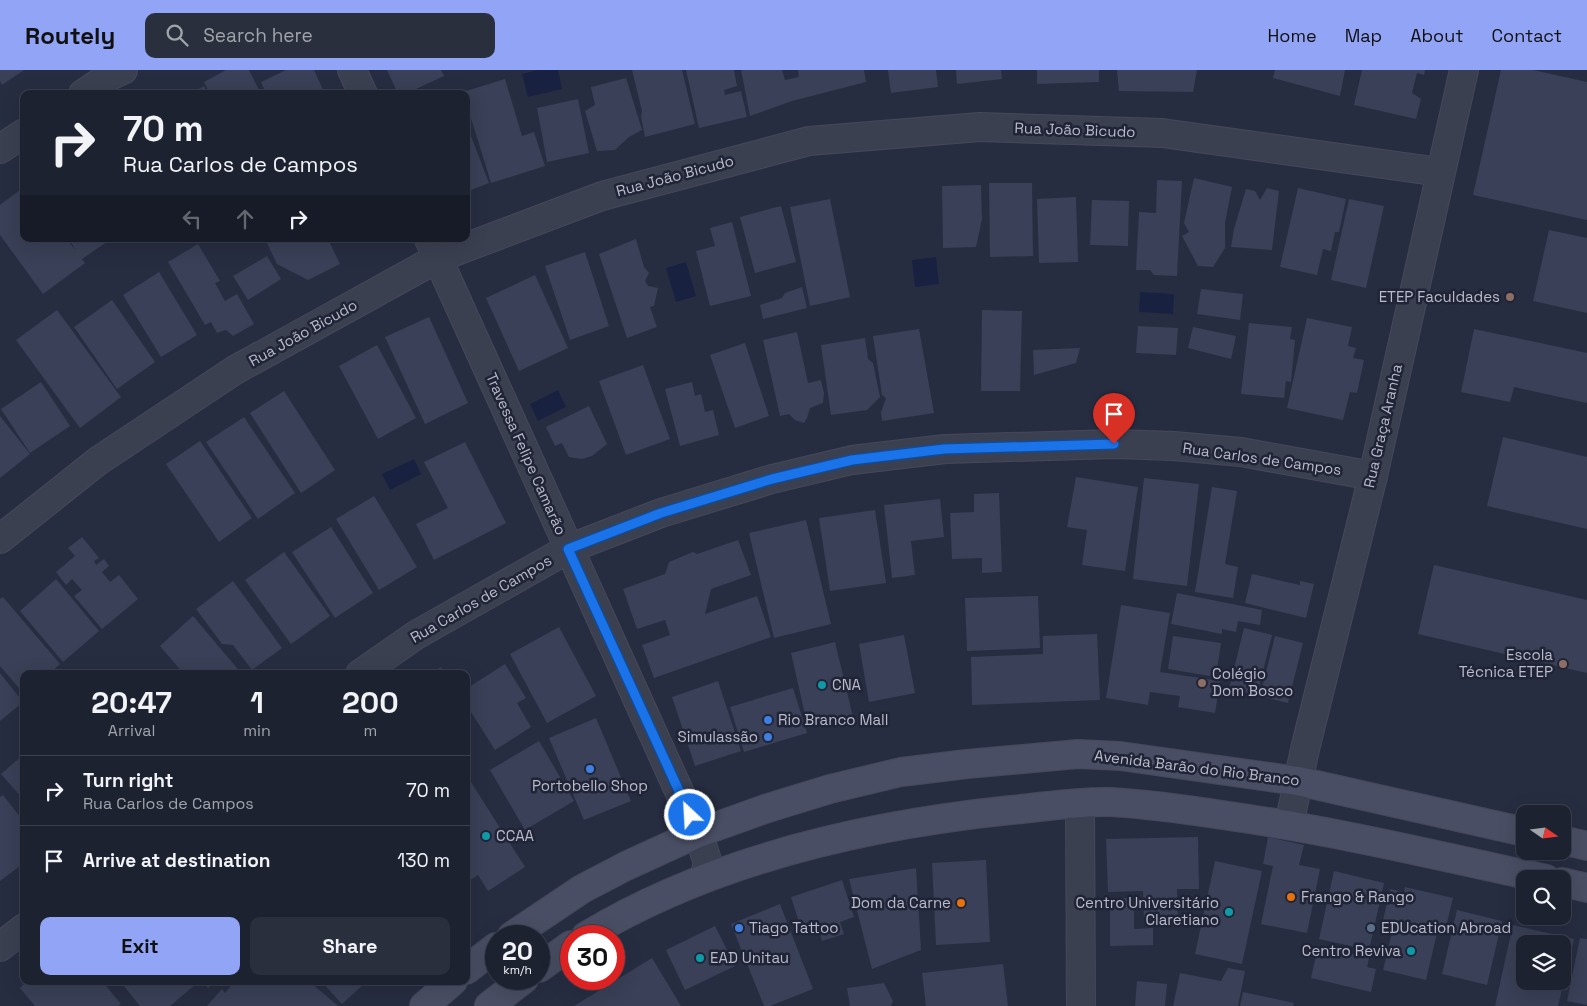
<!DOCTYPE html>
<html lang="en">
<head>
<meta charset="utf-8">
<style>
  body { margin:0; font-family:"Space Grotesk",sans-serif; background:#2a2f3d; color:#f1f3f6; height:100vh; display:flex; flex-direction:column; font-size:19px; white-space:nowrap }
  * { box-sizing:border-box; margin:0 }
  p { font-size:16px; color:#a0a4ab }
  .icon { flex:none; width:28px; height:28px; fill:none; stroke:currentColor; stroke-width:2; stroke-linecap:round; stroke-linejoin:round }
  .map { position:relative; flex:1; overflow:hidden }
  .sheet { position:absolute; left:20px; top:600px; width:450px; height:315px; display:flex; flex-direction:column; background:#1d2231; border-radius:10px; box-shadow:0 5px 20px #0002,0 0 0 1px #3b3f4d }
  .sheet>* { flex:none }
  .top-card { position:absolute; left:20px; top:20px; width:450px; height:152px; border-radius:10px; box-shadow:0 5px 20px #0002,0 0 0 1px #3b3f4d; background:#1d2231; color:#f1f3f6; overflow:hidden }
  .needle { width:32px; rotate:104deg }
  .buttons { position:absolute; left:1516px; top:735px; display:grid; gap:10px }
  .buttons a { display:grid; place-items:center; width:55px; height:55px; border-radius:10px; background:#1d2231; box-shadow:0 5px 20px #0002,0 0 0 1px #3b3f4d; font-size:25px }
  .speed { position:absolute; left:485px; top:855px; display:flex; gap:10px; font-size:25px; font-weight:700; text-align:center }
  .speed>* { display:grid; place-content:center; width:65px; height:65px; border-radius:50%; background:#1d2231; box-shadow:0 5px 20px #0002,0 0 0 1px #3b3f4d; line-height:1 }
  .speed small { font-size:12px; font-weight:400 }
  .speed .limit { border:8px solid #d22; background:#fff; color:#111 }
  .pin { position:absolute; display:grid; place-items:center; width:42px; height:42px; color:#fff; margin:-51px -21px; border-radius:50% 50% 50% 0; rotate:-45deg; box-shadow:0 0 5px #0007 }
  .pin .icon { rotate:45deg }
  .me { position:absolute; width:55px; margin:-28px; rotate:335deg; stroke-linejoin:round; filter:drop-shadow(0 0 4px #0008) }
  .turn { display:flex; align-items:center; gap:18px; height:105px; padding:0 20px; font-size:22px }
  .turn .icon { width:65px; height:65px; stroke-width:2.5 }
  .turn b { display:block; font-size:35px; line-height:42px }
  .lanes { display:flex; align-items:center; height:48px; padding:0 20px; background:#0003; justify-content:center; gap:25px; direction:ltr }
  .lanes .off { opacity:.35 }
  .eta { display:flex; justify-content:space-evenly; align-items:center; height:85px; text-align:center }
  .eta b { font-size:30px; font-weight:700; line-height:35px }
  .button { display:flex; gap:10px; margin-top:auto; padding:10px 20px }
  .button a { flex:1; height:58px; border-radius:10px; background:#92a4f6; color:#111; font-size:20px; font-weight:700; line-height:58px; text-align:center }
  .button a+a { background:#2a2f3d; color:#f1f3f6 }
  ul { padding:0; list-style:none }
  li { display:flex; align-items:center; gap:15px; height:70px; padding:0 20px; border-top:1px solid #3b3f4d }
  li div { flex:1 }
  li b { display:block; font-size:19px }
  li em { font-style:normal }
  header { display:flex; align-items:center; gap:30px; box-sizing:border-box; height:70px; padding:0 25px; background:#92a4f6; color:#111 }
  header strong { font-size:24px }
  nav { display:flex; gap:28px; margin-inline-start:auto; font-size:18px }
  .search { width:350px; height:45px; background:#2a2f3d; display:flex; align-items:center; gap:12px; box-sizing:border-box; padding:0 18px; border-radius:10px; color:#a0a4ab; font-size:19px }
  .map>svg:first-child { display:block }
  .water { fill:#192140 }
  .building { fill:#394057; fill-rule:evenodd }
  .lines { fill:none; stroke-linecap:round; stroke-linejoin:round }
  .street-casing { stroke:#45485a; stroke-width:30 }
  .secondary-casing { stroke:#45485a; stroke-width:30 }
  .street { stroke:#3b4051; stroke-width:28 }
  .secondary { stroke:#494e64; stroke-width:28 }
  .route-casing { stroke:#114b97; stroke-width:12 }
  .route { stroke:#1a73e8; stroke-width:9 }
  .education-dot { fill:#8d6e63; stroke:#202436; stroke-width:2 }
  .culture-dot { fill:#0f9aa8; stroke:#202436; stroke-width:2 }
  .shop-dot { fill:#3f7fe0; stroke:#202436; stroke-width:2 }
  .food-dot { fill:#e8710a; stroke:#202436; stroke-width:2 }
  .service-dot { fill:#5c6f8a; stroke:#202436; stroke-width:2 }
  .labels { text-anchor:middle; stroke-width:5; stroke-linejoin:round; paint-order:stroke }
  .street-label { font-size:15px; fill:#b8bbcb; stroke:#202436 }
  .poi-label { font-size:15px; fill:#b8bbcb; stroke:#202436; text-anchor:start }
</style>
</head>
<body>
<header>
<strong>Routely</strong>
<div class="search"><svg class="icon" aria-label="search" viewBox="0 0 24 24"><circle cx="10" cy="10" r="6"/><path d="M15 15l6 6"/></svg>Search here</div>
<nav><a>Home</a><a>Map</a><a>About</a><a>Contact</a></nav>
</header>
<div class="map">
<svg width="1587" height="936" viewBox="0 0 1587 936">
  <rect width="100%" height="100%" fill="#272d41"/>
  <g class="water">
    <polygon points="538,0 558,0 562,19 528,27 522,4"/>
    <polygon points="936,187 939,214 915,217 912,190"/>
    <polygon points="686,192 696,226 676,232 666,198"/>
    <polygon points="1140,222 1174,224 1173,244 1139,242"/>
    <polygon points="558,320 566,337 538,351 530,334"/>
    <polygon points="414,389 421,404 390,420 382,404"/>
  </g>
  <g class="building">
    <polygon points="0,0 24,0 2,15 0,11"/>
    <polygon points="226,0 249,0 261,24 210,24 204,12"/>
    <polygon points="286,0 314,0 325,24 266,24 261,12"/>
    <polygon points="387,0 441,0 444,6 405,24 398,24"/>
    <polygon points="632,0 682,0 695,54 645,67 641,47 642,41"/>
    <polygon points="686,0 734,0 737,16 724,20 725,25 741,21 747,47 699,58"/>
    <polygon points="741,0 782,0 785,10 799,7 798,0 864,0 866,12 792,31 750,46"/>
    <polygon points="888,0 936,0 938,17 891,23"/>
    <polygon points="956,0 1001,0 1002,9 957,14"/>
    <polygon points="1037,0 1099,0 1099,12 1037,14"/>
    <polygon points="1117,0 1197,0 1193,22 1119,21"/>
    <polygon points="1275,0 1345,0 1340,26 1273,8"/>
    <polygon points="1362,0 1425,0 1424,5 1417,3 1412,23 1421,29 1416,49 1354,35"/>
    <polygon points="1501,0 1533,0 1587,12 1587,150 1473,125"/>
    <polygon points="626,8 642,60 629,67 615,80 597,81 585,41 595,35 591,17"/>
    <polygon points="505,9 522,66 534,62 545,96 491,113 466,32 466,24 463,22"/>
    <polygon points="204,16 208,24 190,24"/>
    <polygon points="578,29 589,83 547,92 537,38"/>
    <polygon points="466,53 489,113 466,122"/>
    <polygon points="1194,108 1232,117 1225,153 1225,178 1213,197 1198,196 1182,166 1189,162 1184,153"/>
    <polygon points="1157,110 1182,111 1177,206 1154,205 1150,200 1136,200 1139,142 1156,143"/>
    <polygon points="989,113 1032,113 1033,186 990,187"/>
    <polygon points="981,115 982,149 976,177 943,178 942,116"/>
    <polygon points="24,117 24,169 67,169 76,181 69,169 111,169 82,189 85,193 43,224 0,165 0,135"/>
    <polygon points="1267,118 1279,121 1272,180 1231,177 1234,159 1246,119 1255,121 1260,130"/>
    <polygon points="1298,118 1346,129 1339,162 1335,162 1331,181 1323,179 1317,205 1280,197"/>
    <polygon points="1076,127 1078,192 1039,193 1037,129"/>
    <polygon points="830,129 850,227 810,236 790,137"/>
    <polygon points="1349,129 1384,136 1366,218 1331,210"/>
    <polygon points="1092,130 1129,131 1128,176 1090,175"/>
    <polygon points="781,136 796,192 755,203 740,147"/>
    <polygon points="732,152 751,226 710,236 696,181 715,176 710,158"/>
    <polygon points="1549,160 1587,168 1587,243 1533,231"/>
    <polygon points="265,169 328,169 340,194 308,210 277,194"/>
    <polygon points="636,169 644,197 649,203 645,211 648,216 658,218 654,236 650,237 657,257 627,268 599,184"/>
    <polygon points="198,174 220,211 215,213 225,231 237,224 254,254 233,266 226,260 217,263 211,252 205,255 168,192"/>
    <polygon points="585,182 609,256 570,270 545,196"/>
    <polygon points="267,186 281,209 248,230 233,206"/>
    <polygon points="159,202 197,265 161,287 123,225"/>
    <polygon points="535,205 568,278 519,301 486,228"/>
    <polygon points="802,217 807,238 763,249 760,235 782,228 785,223"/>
    <polygon points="1201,219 1243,224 1240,250 1197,244"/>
    <polygon points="112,230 155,292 117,319 74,257"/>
    <polygon points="57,240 121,327 80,358 16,270"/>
    <polygon points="982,240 1022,241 1020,321 981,321"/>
    <polygon points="429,247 468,333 425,354 385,267"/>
    <polygon points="1307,248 1352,257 1348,276 1356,278 1353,288 1364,290 1357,323 1350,322 1343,350 1287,338"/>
    <polygon points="1249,253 1292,257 1290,269 1295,270 1291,312 1286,311 1284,328 1241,324"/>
    <polygon points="1138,256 1178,258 1176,285 1136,283"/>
    <polygon points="1193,257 1236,266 1231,289 1188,278"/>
    <polygon points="919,259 934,343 882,351 881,342 886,328 882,325 873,266"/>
    <polygon points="1474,259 1587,283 1587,333 1514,317 1510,332 1461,322"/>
    <polygon points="797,262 808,313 821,310 824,323 823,333 810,338 807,348 804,353 795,350 789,344 780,346 763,270"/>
    <polygon points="865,268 868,289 873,293 880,327 867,340 831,345 821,275"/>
    <polygon points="745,273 769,346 735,358 710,285"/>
    <polygon points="377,275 416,348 378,369 339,296"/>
    <polygon points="1080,278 1076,293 1034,305 1033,280"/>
    <polygon points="643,295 670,369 626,385 599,311"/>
    <polygon points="41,312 70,356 30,383 1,339"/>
    <polygon points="692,312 695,326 701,324 705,342 713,340 719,365 680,376 665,319"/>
    <polygon points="284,321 335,400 301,423 250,343"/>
    <polygon points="589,336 607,374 592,386 582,389 569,387 562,373 555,376 546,357"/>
    <polygon points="0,346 30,384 0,408"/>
    <polygon points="244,347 295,423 258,449 206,372"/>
    <polygon points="1503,367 1587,387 1587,459 1487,436"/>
    <polygon points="200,371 252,448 219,472 166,394"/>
    <polygon points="465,372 506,453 434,490 416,454 448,438 424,392"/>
    <polygon points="1076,407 1138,417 1125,501 1082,495 1087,460 1067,457"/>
    <polygon points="1144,408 1199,414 1187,516 1133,509"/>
    <polygon points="1212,417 1237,421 1225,494 1238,497 1233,528 1195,522"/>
    <polygon points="999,423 1002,502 982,503 982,488 952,489 950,443 974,442 974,424"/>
    <polygon points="374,426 417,497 379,520 336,449"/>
    <polygon points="940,429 944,467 911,471 915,505 892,508 884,435"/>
    <polygon points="875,440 886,513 830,521 819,448"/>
    <polygon points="806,450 831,554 774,568 749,463"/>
    <polygon points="331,457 373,523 335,548 292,482"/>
    <polygon points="82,467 99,488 94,491 96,495 104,489 109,496 102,502 110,512 119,505 138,529 102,559 74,526 82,520 72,509 66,515 56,502 75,486 68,478"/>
    <polygon points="738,470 751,505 711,519 705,544 757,526 771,567 654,608 642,575 670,565 665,550 637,559 623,519 665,504 669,492 693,482 697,484"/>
    <polygon points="284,482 330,546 291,574 245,510"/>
    <polygon points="1434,495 1587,530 1587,603 1418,564"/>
    <polygon points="1252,504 1300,515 1300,511 1314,514 1306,548 1245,533"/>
    <polygon points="56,509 99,561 63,592 20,541"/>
    <polygon points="233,511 282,578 252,600 233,575 222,574 196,539"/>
    <polygon points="1177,523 1262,540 1260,555 1238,551 1236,562 1222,559 1222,564 1171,554"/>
    <polygon points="1038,526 1040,578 967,581 965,528"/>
    <polygon points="3,527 60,594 49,604 24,604 24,624 0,596 0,529"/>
    <polygon points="1121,535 1170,543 1160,602 1220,611 1215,643 1178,637 1180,626 1150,622 1148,635 1106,628"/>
    <polygon points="193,546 242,604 184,604 160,576"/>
    <polygon points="559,557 596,626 547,653 510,584"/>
    <polygon points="1244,558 1272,565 1257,625 1229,619"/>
    <polygon points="1097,564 1100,630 972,635 971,587 1043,584 1043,566"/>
    <polygon points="904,565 915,623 869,632 859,574"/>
    <polygon points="1173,566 1221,573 1216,607 1168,599"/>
    <polygon points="1275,566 1303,573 1288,633 1260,626"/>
    <polygon points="835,572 853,647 808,658 791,583"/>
    <polygon points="505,594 526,628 517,633 531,657 495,680 466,634 466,619"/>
    <polygon points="441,597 444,604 430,604"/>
    <polygon points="0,603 23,632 0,651"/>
    <polygon points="718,611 741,681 695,696 672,627"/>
    <polygon points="793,618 807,663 744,682 730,637"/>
    <polygon points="596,648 631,731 584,750 549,668"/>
    <polygon points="539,671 574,731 525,760 490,700"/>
    <polygon points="24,684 24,730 1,704"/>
    <polygon points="469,709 525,797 488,821 478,805 466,813 466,711"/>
    <polygon points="3,725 24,752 24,793 0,811 0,727"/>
    <polygon points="1198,767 1199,819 1177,819 1178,849 1144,850 1143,821 1108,822 1106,769"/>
    <polygon points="1268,767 1304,775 1299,795 1320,799 1307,863 1261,854 1273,796 1263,794"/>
    <polygon points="986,790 990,872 936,875 932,793"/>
    <polygon points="1215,791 1262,801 1242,894 1195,884"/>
    <polygon points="916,798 921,880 872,899 849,809"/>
    <polygon points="1334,801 1384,813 1369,880 1319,869"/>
    <polygon points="842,810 854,847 840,852 844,864 822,871 816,850 800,855 791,827"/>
    <polygon points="1405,817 1453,828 1445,861 1438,859 1426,910 1383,900 1394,854 1383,851 1390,819 1404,822"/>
    <polygon points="1110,828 1134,828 1134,859 1153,858 1153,875 1110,876"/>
    <polygon points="780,834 813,919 770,936 764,936 731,854"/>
    <polygon points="1457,840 1502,851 1487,915 1442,904"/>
    <path d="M 1513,855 L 1574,869 L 1558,936 L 1495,936 ZM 1525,874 L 1562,874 L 1562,911 L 1525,911 Z"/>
    <polygon points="715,856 735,896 685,920 666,880"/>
    <polygon points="1580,868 1587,869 1587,935 1567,931"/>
    <polygon points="1318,876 1369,888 1367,897 1376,899 1371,922 1311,908"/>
    <polygon points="652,888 681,936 574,936"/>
    <polygon points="1003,894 1008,936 926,936 922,903"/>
    <polygon points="1228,898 1245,901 1238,936 1173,936 1180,903 1221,911"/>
    <polygon points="27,911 102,911 121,934 118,936 35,936 20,918"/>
    <polygon points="120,911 193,911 196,914 170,936 140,936"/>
    <polygon points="202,911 215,911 208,918"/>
    <polygon points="235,911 309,911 338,936 207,936 222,919 225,923"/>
    <polygon points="321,911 367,911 342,934"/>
    <polygon points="1137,911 1167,914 1165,936 1135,936"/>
    <polygon points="884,913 893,931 891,936 850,936 847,918"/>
    <polygon points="1243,922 1294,933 1293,936 1240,936"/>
  </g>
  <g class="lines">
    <g class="street-casing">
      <g id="street">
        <polyline points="352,0 363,24"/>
        <polyline points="83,24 108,7 123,0"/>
        <polyline points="0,79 24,63"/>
        <polyline points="429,169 698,763 708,793 704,808"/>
        <polyline points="0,469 98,391 235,300 438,188 602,126 809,71 980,57 1162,63 1440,102"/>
        <polyline points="360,604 416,565 568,479 661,443 772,409 852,390 945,379 1115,374 1174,376 1241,382 1373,406"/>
        <polyline points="1080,733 1081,936"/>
        <polyline points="1289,755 1305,679 1373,406 1464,0"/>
        <polyline points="0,877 24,858"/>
      </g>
    </g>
    <g class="secondary-casing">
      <g id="secondary">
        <polyline points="1562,770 1587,776"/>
        <polyline points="1562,812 1587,818"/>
        <polyline points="512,866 582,819 626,796 698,763 765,739 830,719 901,702 967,694 1078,684 1120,686 1298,711 1525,762"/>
        <path d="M 586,866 C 712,790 865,755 1011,740 C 1044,737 1077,731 1110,732 C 1150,734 1190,740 1229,746 C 1335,761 1440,786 1546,809"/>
        <polyline points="539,898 571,875"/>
        <polyline points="466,900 496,877"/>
        <polyline points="424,936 453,911"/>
        <polyline points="489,936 524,909"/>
      </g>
    </g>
    <use href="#street" class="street"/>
    <use href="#secondary" class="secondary"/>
  </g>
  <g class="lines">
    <g class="route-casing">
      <polyline id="route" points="690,745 568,479 661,443 772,409 852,390 944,379 1114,374"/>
    </g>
    <use href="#route" class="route"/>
  </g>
  <g class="education-dot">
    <circle cx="1510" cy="227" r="5"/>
    <circle cx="1563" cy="594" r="5"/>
    <circle cx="1202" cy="613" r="5"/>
  </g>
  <g class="culture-dot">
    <circle cx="822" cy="615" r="5"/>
    <circle cx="486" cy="766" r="5"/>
    <circle cx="1229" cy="842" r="5"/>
    <circle cx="1411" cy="881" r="5"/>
    <circle cx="700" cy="888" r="5"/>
  </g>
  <g class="shop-dot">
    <circle cx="768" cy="650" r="5"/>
    <circle cx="768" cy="667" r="5"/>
    <circle cx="590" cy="699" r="5"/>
    <circle cx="739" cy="858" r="5"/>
  </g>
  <g class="food-dot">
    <circle cx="1291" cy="827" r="5"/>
    <circle cx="961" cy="833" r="5"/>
  </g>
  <circle class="service-dot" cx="1371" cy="858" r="5"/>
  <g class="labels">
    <g class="street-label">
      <text transform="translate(1075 60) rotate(2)" y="5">Rua João Bicudo</text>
      <text transform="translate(675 106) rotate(-15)" y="5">Rua João Bicudo</text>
      <text transform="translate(303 263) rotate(-29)" y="5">Rua João Bicudo</text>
      <text transform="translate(1383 356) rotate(-77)" y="5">Rua Graça Aranha</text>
      <text transform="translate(526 384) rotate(66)" y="5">Travessa Felipe Camarão</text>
      <text transform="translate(1262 389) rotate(8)" y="5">Rua Carlos de Campos</text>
      <text transform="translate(481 529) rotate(-30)" y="5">Rua Carlos de Campos</text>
      <text transform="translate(1197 698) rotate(7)" y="5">Avenida Barão do Rio Branco</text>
    </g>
    <g class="poi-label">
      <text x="1500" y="232" text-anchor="end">ETEP Faculdades</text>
      <text x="1553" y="590" text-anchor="end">Escola<tspan x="1553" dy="17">Técnica ETEP</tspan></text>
      <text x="1212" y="609">Colégio<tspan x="1212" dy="17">Dom Bosco</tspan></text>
      <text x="832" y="620">CNA</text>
      <text x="778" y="655">Rio Branco Mall</text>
      <text x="758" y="672" text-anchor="end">Simulassão</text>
      <text x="590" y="721" text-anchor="middle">Portobello Shop</text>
      <text x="496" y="771">CCAA</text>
      <text x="1301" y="832">Frango &amp; Rango</text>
      <text x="951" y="838" text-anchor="end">Dom da Carne</text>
      <text x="1219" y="838" text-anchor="end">Centro Universitário<tspan x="1219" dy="17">Claretiano</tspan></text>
      <text x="749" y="863">Tiago Tattoo</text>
      <text x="1381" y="863">EDUcation Abroad</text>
      <text x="1401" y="886" text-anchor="end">Centro Reviva</text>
      <text x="710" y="893">EAD Unitau</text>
    </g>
  </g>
</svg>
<div class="buttons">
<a><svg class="needle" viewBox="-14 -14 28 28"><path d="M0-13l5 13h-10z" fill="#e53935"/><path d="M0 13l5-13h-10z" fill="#a0a4ab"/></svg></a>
<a><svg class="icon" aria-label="search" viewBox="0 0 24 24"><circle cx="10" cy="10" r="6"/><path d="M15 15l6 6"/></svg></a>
<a><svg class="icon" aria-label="layers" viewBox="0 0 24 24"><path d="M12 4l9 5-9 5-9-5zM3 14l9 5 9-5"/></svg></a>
</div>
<div class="speed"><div>20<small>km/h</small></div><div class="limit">30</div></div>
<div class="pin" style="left:1114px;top:374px;background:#d93025"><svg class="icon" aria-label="arrive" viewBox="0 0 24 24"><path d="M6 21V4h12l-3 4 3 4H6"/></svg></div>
<svg class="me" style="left:690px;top:745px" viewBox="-20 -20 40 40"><circle r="17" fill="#1a73e8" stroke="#fff" stroke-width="3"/><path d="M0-11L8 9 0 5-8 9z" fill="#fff"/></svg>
<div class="top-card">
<div class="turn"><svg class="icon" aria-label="right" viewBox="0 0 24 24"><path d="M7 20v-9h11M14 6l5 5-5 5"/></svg><div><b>70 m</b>Rua Carlos de Campos</div></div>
<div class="lanes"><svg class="icon off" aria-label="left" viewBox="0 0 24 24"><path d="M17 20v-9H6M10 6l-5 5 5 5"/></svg><svg class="icon off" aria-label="ahead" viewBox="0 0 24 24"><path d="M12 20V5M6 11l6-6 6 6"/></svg><svg class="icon" aria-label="right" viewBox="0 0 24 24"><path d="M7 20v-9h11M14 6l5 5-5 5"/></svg></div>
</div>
<section class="sheet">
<div class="eta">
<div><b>20:47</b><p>Arrival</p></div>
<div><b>1</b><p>min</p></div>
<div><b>200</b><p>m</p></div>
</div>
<ul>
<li><svg class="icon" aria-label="right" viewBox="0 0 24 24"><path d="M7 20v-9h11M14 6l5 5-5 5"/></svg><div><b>Turn right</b><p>Rua Carlos de Campos</p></div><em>70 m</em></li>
<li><svg class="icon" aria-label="arrive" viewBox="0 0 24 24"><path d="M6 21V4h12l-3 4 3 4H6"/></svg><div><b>Arrive at destination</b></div><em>130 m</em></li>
</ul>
<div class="button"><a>Exit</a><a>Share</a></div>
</section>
</div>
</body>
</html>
